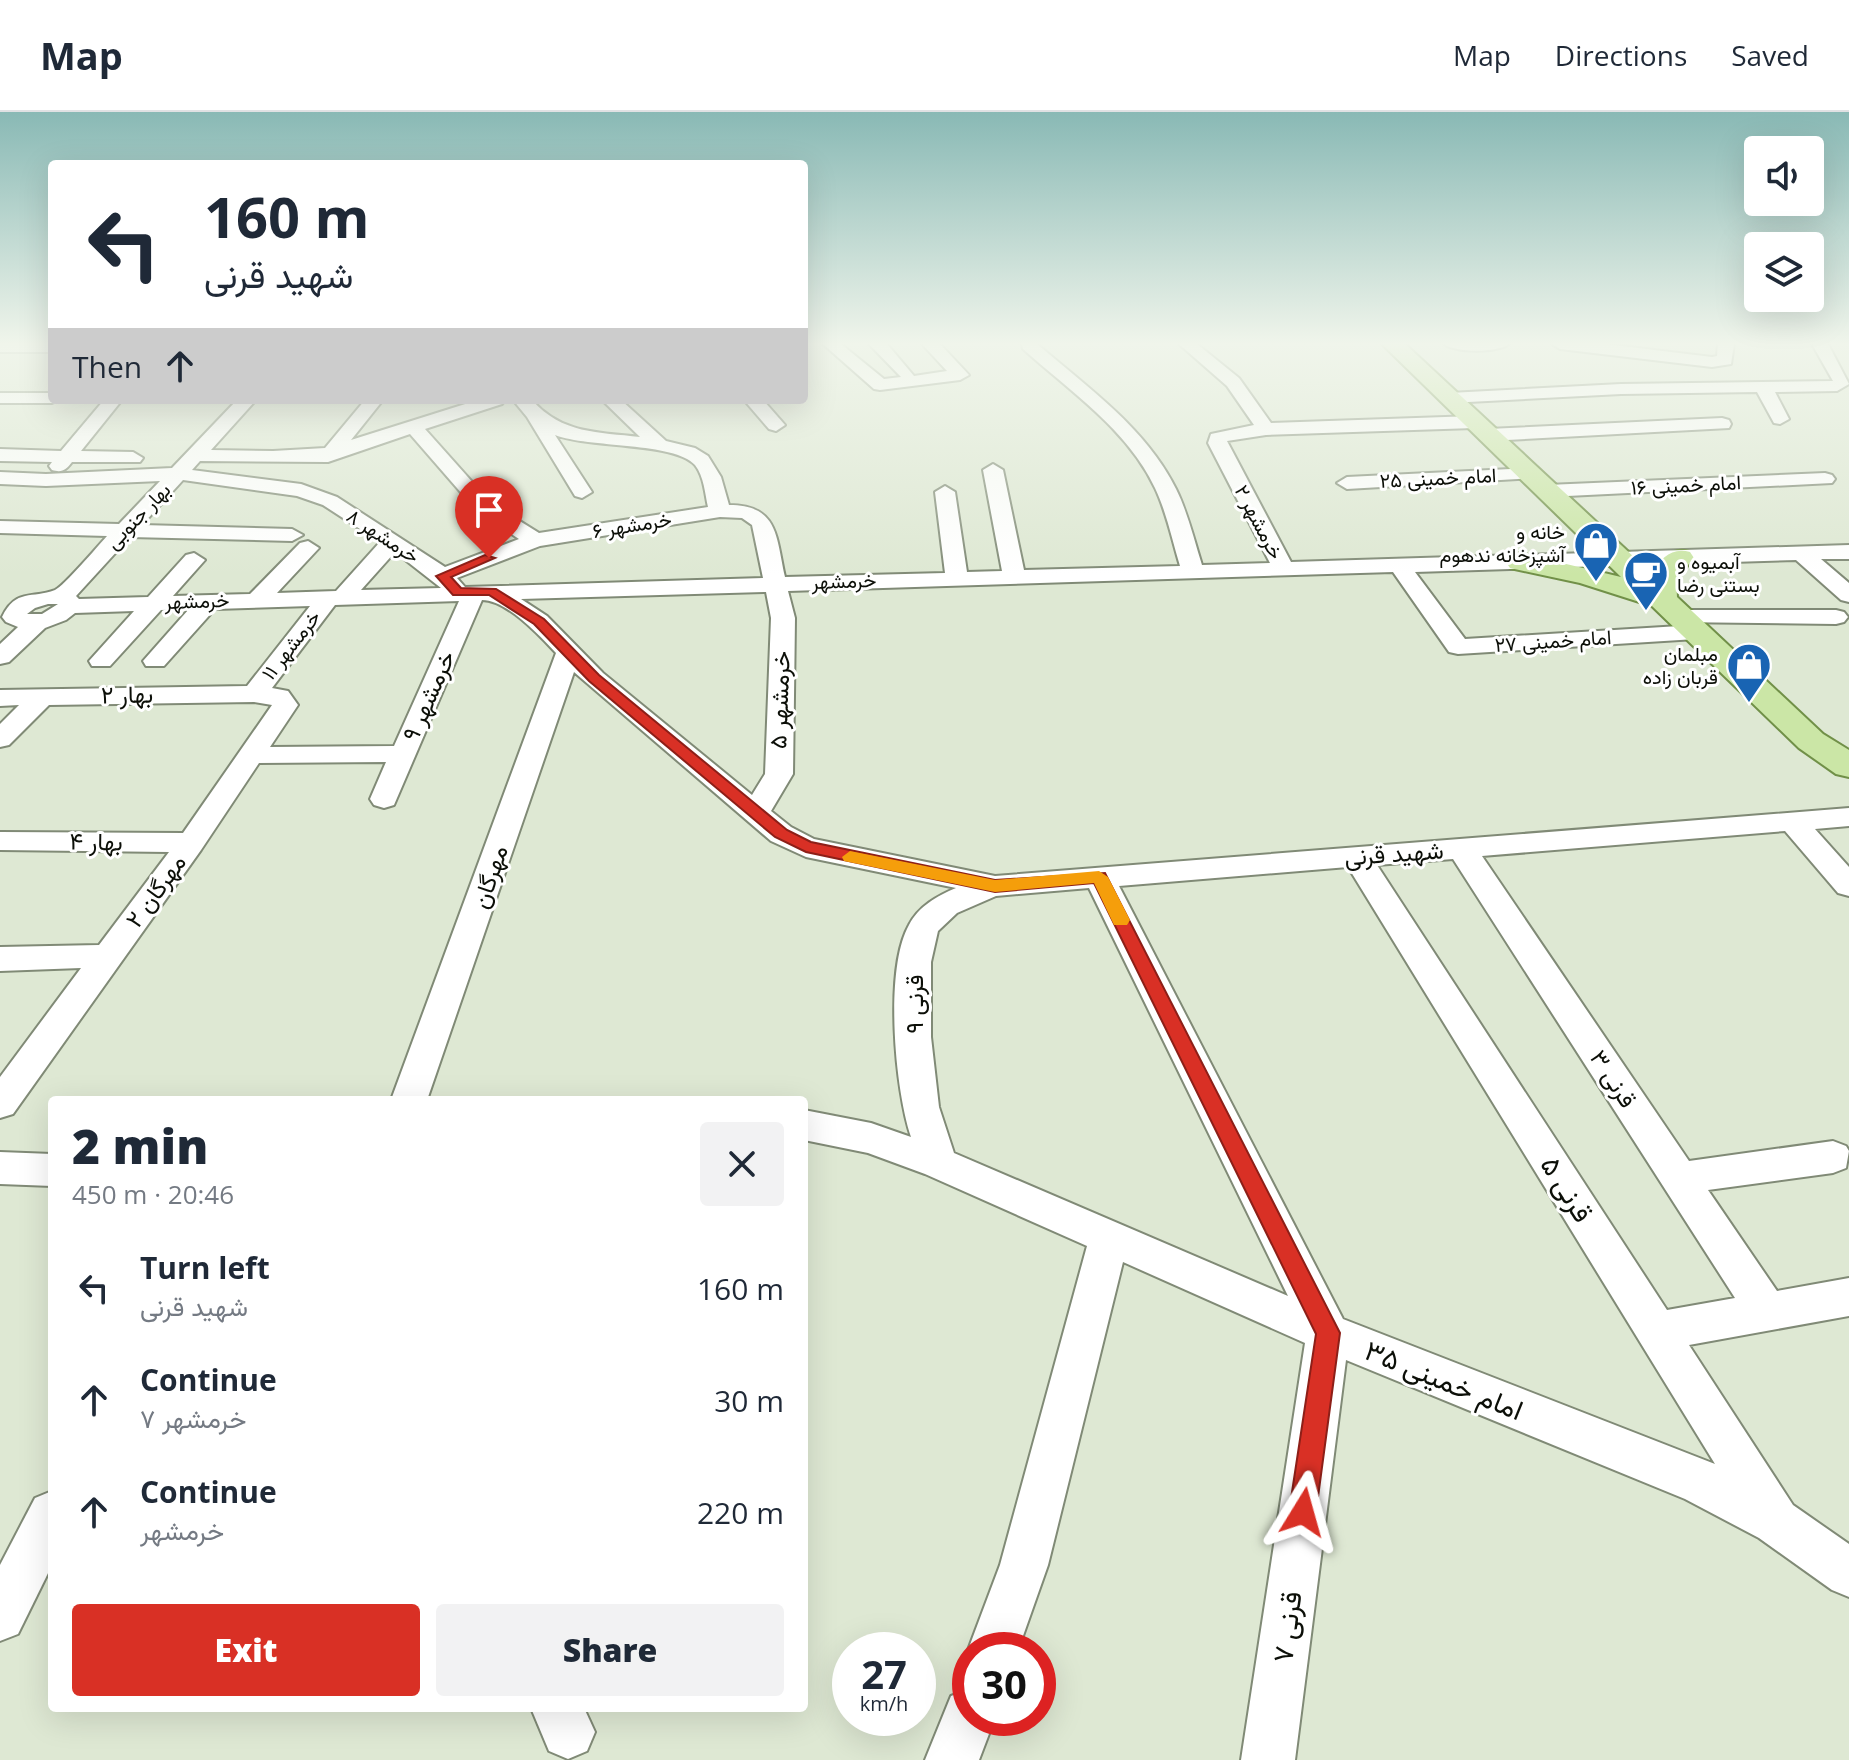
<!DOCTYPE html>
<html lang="en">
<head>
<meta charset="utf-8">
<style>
  body { margin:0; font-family:"Open Sans",Vazirmatn,sans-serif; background:#f2f2f3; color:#1f2937; height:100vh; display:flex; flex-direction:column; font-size:30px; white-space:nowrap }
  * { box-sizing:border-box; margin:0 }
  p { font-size:26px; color:#747a83 }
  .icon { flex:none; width:44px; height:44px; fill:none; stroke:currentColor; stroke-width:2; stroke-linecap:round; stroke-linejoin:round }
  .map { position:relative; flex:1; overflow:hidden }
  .panel { position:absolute; left:48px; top:984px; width:760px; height:616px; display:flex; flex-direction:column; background:#fff; border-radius:8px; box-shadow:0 8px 32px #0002 }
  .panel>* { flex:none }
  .guide { position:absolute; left:48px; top:48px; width:760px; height:244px; border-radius:8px; box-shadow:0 8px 32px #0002; background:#fff; color:#1f2937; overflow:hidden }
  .fabs { position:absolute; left:1744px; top:24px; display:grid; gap:16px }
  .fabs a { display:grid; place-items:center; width:80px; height:80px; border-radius:8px; background:#fff; box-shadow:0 8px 32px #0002; font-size:40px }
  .speed { position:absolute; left:832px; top:1520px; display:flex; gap:16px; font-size:40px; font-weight:700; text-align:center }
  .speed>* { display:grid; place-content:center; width:104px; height:104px; border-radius:50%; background:#fff; box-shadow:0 8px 32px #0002; line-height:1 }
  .speed small { font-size:20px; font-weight:400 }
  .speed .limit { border:12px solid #d22; background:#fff; color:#111 }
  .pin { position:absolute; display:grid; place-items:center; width:68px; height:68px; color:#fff; margin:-82px -34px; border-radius:50% 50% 50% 0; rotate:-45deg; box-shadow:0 0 8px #0007 }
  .pin .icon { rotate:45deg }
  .me { position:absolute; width:88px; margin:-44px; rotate:8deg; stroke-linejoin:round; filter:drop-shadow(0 0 6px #0008) }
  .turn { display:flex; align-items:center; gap:28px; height:168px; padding:0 24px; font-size:36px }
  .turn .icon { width:104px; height:104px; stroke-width:2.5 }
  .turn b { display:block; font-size:56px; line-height:68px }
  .then { display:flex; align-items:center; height:76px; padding:0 24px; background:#0003; gap:16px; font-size:30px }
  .round { display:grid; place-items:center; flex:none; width:84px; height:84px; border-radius:8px; background:#f2f2f3 }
  .summary { display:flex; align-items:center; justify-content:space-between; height:136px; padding:0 24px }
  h1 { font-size:48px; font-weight:800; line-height:60px }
  .action { display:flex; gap:16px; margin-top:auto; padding:16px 24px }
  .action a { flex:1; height:92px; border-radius:8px; background:#d93025; color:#fff; font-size:32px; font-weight:800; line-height:92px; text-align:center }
  .action a+a { background:#f2f2f3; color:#1f2937 }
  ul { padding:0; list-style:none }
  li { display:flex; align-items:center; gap:24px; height:112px; padding:0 24px }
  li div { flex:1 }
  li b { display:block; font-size:30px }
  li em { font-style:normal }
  header { display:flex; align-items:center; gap:48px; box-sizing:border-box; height:112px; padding:0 40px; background:#fff; border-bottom:2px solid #e0e1e3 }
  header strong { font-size:38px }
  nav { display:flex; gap:44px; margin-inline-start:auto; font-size:28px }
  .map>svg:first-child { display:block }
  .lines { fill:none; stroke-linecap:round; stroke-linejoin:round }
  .minor-casing { stroke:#808a76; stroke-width:4 }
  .major-casing { stroke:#719048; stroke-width:4 }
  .minor { fill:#fff; fill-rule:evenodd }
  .major { fill:#cbe6a6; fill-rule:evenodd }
  .route { fill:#d93025; stroke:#8d1f18; stroke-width:2 }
  .slow { fill:#f59e0b }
  .labels { text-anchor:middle; stroke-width:6; stroke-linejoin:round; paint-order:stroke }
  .far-street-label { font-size:20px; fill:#0c0f08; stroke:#fff }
  .far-poi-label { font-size:20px; fill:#0c0f08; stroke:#fff; text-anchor:end }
  .street-label { font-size:24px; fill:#0c0f08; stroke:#fff }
  .near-street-label { font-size:28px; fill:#0c0f08; stroke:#fff }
</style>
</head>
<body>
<header>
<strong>Map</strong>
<nav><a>Map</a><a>Directions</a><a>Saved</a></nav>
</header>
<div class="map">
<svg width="1849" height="1648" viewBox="0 0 1849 1648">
  <rect width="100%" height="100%" fill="#dee8d3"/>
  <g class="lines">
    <g class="minor-casing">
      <g id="minor">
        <rect x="0" y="232" width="52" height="8"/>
        <polygon points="823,232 841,232 884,267 901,265 869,232 887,232 914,264 947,259 922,232 940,232 969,263 960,268 880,278 874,277"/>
        <path d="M 1022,232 L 1037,232 C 1087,275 1146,316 1176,377 C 1188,401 1194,428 1202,453 L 1270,451 L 1208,331 L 1211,322 L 1254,313 L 1227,274 L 1179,232 L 1197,232 L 1239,266 L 1271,311 L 1474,304 L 1483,310 L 1474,316 L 1266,323 L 1227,329 L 1291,450 L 1849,433 L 1849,447 L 1821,447 L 1849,471 L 1849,490 L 1841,488 L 1796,448 L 1415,460 L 1465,527 L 1696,513 L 1704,515 L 1708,520 L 1704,525 L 1696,527 L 1458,542 L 1449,540 L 1393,460 L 788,479 L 795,506 L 793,662 L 771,699 L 791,715 L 814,727 L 995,764 L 1849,696 L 1849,714 L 1815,717 L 1849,755 L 1849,784 L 1838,781 L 1785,719 L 1482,744 L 1689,1049 L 1833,1029 L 1846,1034 L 1849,1039 L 1846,1056 L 1833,1061 L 1708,1078 L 1777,1179 L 1849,1166 L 1849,1204 L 1689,1233 L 1793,1393 L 1849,1432 L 1849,1485 L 1832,1478 L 1759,1426 L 1685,1387 L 1346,1248 L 1295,1648 L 1241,1648 L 1305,1231 L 1123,1150 L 1048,1453 L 1018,1538 L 970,1538 L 970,1544 L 968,1538 L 1000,1453 L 1087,1134 L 925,1062 L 868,1041 L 804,1028 L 804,998 L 871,1011 L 911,1025 C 895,978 884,857 909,813 C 919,794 937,784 956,776 L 806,745 L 771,729 L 574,560 L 427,988 L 391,988 L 556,541 C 540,524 507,488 482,488 L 394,693 L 384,696 L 374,693 L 370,687 L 386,650 L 259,651 L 201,738 L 13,1002 L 0,1006 L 0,965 L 81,856 L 0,859 L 0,835 L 99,833 L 169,740 L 0,738 L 0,720 L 183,721 L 272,593 L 254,590 L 49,593 L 9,633 L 0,635 L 0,612 L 19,593 L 0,594 L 0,578 L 247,574 L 310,494 L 215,497 L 164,554 L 146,554 L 143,549 L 189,497 L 161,498 L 110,554 L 92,554 L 89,549 L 134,499 L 75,501 L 66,508 L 45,516 L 9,550 L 0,552 L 0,532 L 18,515 L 6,510 L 2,505 C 16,476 32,487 55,478 C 64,474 98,434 107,424 L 0,421 L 0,409 L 119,412 L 160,369 L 46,374 L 0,372 L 0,360 L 46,362 L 172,356 L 237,288 L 256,288 L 211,338 L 273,339 L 325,336 L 365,288 L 383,288 L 351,328 L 478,288 L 505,288 L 502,292 L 425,317 L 491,391 L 539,421 L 708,395 C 705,382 704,364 695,353 C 675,330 588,336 555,323 L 592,380 L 582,386 L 575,384 L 527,305 L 513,288 L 532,288 C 562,322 598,320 640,325 L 602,288 L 621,288 L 666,329 L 695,336 L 708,344 L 721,365 L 729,393 C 779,393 776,426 785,465 L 945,461 L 935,380 L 945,374 L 955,380 L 967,460 L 1002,459 L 983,358 L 993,352 L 1003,358 L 1024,458 L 1180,454 C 1172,428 1167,401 1155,376 C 1128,318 1070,279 1023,237 ZM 410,322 L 477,399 L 519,427 L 445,455 L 337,385 L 301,372 L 192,358 L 200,349 L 328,350 ZM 183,368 L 297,384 L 323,393 L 380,430 L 336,479 L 277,481 L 319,436 L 308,429 L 300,431 L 250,482 L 173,484 L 205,448 L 194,441 L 186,443 L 148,485 L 79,487 L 76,484 L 130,425 L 292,429 L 303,423 L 292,417 L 142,413 ZM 720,405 L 742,406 L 752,413 L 763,466 L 465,475 L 457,466 L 540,434 ZM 395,440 L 441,476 L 361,478 ZM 766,480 L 771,506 L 765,662 L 752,683 L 603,561 L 547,504 L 521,487 ZM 459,489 L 394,634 L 270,635 L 298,593 L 288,579 L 272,576 L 335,493 ZM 48,492 L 58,492 L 42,502 L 27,502 L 35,496 ZM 1453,747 L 1735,1186 L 1667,1198 L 1377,753 ZM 1348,755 L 1715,1352 L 1343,1207 L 1119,774 ZM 1089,776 L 1288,1184 L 954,1041 L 939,995 L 931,925 L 931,850 L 938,819 L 957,801 L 996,784 Z"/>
        <path d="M 1444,232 L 1509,232 C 1497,241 1456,241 1444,232 Z"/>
        <polygon points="1552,232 1605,232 1712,245 1717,244 1718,232 1734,232 1731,252 1712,255 1560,237"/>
        <polygon points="1812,232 1828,232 1849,272 1837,279 1775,280 1789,307 1780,312 1774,311 1757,280 1621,282 1449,291 1440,286 1449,281 1621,272 1833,269"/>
        <polygon points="0,281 52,281 52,288 59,288 52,291 0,291"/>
        <path d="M 104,288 L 122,288 L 81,339 L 133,340 L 143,346 L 140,350 L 72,350 C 66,358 62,361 52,358 L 49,354 L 52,350 L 0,349 L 0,337 L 61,339 Z"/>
        <polygon points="744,288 763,288 785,313 776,319 769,317"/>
        <polygon points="1722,306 1729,308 1731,312 1729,316 1488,329 1479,323 1488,317"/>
        <polygon points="1529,356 1536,358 1539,362 1536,366 1347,377 1337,371 1347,365"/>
        <polygon points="1825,361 1832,363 1835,367 1832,371 1547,385 1537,379 1547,373"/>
        <polygon points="1680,498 1836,498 1844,500 1848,505 1844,510 1836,512 1672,510 1668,505 1672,500"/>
        <polygon points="0,1040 52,1042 52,1074 0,1072"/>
        <polygon points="52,1379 52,1453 18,1522 0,1529 0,1453 35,1386"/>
        <polygon points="970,1577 970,1606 995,1606 979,1648 925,1648 951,1584"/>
        <polygon points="531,1596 584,1596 595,1620 587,1639 568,1647 549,1639"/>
      </g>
    </g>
    <g class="major-casing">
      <path id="major" d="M 1382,232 L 1405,232 L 1650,460 C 1662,447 1671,435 1690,440 L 1694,446 L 1676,467 L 1677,485 L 1823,622 L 1849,638 L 1849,665 L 1836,662 L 1799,636 L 1652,494 L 1580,471 L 1510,456 L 1506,450 L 1510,444 L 1520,441 L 1621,465 Z"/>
    </g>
    <use href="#minor" class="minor"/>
    <use href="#major" class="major"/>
  </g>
  <linearGradient id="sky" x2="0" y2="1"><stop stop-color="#89b9b5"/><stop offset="0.5" stop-color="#f0f5eb"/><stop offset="1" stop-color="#f0f5eb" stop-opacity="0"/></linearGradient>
  <rect width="1849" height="463" fill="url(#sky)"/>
  <polygon class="route" points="485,443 495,446 451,465 461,476 496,477 544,507 599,563 787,718 811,730 995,768 1105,761 1340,1221 1316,1400 1312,1410 1303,1413 1293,1410 1289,1400 1316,1222 1094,771 995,780 806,740 775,725 589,569 534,512 489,483 453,483 436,464"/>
  <polygon class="slow" points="850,739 995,768 1099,759 1108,765 1130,808 1127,813 1114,813 1094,771 995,780 844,749 842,745"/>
  <defs>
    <g id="shop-pin" transform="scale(2.3)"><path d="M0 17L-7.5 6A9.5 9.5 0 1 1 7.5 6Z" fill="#1964b3" stroke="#fff"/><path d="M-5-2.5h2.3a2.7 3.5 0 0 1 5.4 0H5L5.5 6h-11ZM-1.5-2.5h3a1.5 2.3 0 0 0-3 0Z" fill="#fff"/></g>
    <g id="cafe-pin" transform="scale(2.3)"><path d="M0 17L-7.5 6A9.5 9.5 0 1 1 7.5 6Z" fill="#1964b3" stroke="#fff"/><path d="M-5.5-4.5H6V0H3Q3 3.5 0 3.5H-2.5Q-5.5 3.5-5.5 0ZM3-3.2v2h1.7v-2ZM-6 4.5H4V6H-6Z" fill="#fff"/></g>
  </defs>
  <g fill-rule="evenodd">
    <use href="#shop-pin" x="1596" y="432"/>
    <use href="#cafe-pin" x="1646" y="461"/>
    <use href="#shop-pin" x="1749" y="553"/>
  </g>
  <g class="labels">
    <g class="far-street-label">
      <text transform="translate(1438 366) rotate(-3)" y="7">امام خمینی ۲۵</text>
      <text transform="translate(1686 373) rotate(-3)" y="7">امام خمینی ۱۶</text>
      <text transform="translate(138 404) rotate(-46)" y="7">بهار جنوبی</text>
      <text transform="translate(1259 410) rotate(62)" y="7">خرمشهر ۲</text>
      <text transform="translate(632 413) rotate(-9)" y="7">خرمشهر ۶</text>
      <text transform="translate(383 424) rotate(33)" y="7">خرمشهر ۸</text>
      <text transform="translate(844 469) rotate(-2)" y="7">خرمشهر</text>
      <text transform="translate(197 489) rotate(-2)" y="7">خرمشهر</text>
      <text transform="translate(1553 529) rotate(-4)" y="7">امام خمینی ۲۷</text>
      <text transform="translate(291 533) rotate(-52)" y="7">خرمشهر ۱۱</text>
    </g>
    <g class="far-poi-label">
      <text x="1565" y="427">خانه و<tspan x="1565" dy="23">آشپزخانه ندهوم</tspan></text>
      <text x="1677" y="457" text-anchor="start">آبمیوه و<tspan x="1677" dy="23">بستنی رضا</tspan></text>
      <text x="1718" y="549">مبلمان<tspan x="1718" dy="23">قربان زاده</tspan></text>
    </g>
    <g class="street-label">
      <text transform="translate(127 583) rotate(-1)" y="8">بهار ۲</text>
      <text transform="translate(429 584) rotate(-66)" y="8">خرمشهر ۹</text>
      <text transform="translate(780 588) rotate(-88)" y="8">خرمشهر ۵</text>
      <text transform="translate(96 730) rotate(1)" y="8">بهار ۴</text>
      <text transform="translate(1394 742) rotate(-4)" y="8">شهید قرنی</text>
      <text transform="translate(490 765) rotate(-71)" y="8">مهرگان</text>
      <text transform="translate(156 779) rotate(-54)" y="8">مهرگان ۲</text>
      <text transform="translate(915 892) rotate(-90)" y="8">قرنی ۹</text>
      <text transform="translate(1613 967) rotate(57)" y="8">قرنی ۳</text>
    </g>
    <g class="near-street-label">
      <text transform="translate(1567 1077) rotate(58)" y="10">قرنی ۵</text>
      <text transform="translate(1444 1268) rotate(22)" y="10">امام خمینی ۳۵</text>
      <text transform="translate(1287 1515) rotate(-82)" y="10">قرنی ۷</text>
    </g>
  </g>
</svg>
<div class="fabs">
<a><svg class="icon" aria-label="sound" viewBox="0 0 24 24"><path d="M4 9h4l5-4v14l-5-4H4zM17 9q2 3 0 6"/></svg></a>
<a><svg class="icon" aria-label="layers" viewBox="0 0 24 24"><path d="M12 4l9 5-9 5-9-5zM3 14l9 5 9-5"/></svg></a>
</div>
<div class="speed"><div>27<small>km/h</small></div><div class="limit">30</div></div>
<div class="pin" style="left:489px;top:446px;background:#d93025"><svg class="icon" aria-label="arrive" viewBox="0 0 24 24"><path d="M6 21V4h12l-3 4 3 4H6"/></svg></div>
<svg class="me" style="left:1303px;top:1400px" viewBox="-20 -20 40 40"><path d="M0-17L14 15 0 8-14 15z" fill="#d93025" stroke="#fff" stroke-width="4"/></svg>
<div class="guide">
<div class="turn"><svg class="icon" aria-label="left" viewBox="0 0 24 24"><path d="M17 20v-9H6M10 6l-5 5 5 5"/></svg><div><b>160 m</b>شهید قرنی</div></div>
<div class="then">Then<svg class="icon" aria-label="ahead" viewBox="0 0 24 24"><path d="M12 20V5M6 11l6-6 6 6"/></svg></div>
</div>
<section class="panel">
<div class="summary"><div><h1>2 min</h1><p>450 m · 20:46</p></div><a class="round"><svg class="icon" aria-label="close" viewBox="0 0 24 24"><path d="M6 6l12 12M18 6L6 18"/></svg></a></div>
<ul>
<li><svg class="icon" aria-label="left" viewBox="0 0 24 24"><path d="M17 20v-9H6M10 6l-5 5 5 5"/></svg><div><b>Turn left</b><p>شهید قرنی</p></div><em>160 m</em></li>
<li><svg class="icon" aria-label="ahead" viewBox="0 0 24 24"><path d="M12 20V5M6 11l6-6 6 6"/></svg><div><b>Continue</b><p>خرمشهر ۷</p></div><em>30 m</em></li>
<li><svg class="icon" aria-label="ahead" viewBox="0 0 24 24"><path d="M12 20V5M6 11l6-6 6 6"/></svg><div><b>Continue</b><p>خرمشهر</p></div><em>220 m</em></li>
</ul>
<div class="action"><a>Exit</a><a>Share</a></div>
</section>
</div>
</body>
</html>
